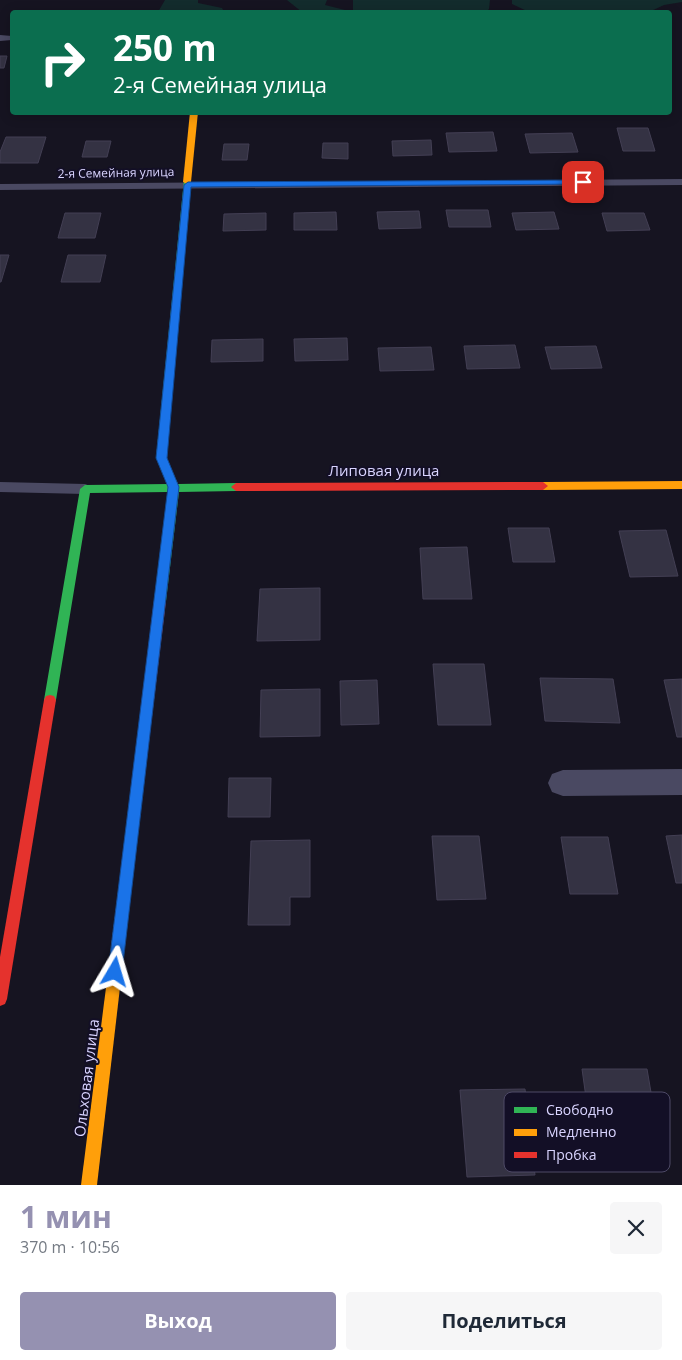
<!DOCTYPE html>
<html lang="ru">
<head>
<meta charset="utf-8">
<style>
  body { margin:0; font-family:"Open Sans",sans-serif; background:#f6f6f7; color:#1f2937; height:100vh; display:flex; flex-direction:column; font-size:19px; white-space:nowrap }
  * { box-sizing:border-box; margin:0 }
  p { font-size:16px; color:#747a83 }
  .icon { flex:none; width:28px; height:28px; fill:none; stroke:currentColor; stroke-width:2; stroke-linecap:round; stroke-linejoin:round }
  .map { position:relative; height:1185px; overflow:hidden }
  .details { display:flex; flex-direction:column; background:#fff; flex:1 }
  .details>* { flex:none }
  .hud { position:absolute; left:10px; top:10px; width:662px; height:105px; border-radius:5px; box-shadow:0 2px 12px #0003; background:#0b6e4f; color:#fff; overflow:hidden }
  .pin { position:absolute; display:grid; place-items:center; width:42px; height:42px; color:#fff; margin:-21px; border-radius:10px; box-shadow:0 2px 8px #0006 }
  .me { position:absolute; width:55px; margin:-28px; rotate:7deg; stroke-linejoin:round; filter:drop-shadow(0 0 4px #0008) }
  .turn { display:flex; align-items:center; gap:18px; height:105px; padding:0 20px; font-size:22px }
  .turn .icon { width:65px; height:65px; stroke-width:2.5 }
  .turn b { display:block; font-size:35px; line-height:42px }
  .round { display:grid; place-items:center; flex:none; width:52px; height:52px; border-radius:5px; background:#f6f6f7 }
  .headline { display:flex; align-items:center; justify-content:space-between; height:85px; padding:0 20px }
  h1 { font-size:30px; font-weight:700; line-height:38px; color:#9591b1 }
  .action { display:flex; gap:10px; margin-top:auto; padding:10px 20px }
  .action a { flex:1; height:58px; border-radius:5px; background:#9591b1; color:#fff; font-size:20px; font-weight:700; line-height:58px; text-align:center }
  .action a+a { background:#f6f6f7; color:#1f2937 }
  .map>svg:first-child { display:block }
  .green { fill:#132c2d }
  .building { fill:#343243; stroke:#433f54 }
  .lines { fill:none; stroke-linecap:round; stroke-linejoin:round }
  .lane { fill:#4a4962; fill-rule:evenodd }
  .street { fill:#4a4962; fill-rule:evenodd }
  .fast { fill:#30b455; fill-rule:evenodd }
  .slow { fill:#ff9f0a; fill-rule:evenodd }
  .jam { fill:#e5322d; fill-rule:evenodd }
  .route { fill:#1a73e8; stroke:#114b97 }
  .labels { text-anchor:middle; stroke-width:4; stroke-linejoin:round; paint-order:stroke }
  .far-street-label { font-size:12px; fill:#d9d4ff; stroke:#130f26 }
  .street-label { font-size:15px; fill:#d9d4ff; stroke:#130f26 }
  .key { fill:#130f26; stroke:#4e4a67; stroke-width:1 }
  .key-label { font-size:14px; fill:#d9d4ff }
</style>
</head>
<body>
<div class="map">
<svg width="682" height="1185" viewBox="0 0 682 1185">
  <rect width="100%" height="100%" fill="#161421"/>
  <g class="green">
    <polygon points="165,0 198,0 198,3 222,8 224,12 158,12"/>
    <polygon points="287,0 327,0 325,5 353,12 353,0 490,0 489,9 486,12 302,12"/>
    <polygon points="512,0 682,0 682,2 664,5 649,12 529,12 512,4"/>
  </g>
  <g class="building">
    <polygon points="0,56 7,56 4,68 0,68"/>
    <polygon points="617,128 648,128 655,151 623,151"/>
    <polygon points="493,132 497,151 449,152 446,133"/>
    <polygon points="572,133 578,152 530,153 525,134"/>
    <polygon points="6,137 46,137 38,163 0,163 0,152"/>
    <polygon points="431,140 432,155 393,156 392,141"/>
    <polygon points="86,141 111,141 107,157 82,157"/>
    <polygon points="323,143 348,143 348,159 322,158"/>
    <polygon points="224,144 249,144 247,160 222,160"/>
    <polygon points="446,210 488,210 491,227 449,227"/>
    <polygon points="419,211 421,228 379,229 377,212"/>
    <polygon points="336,212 337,230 294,230 294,213"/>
    <polygon points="554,212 559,229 516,230 512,213"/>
    <polygon points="65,213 101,213 95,238 58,238"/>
    <polygon points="266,213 266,230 223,231 224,214"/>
    <polygon points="602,213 644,213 650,230 607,231"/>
    <polygon points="0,255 9,255 1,282 0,282"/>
    <polygon points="68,255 106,255 100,282 61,282"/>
    <polygon points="347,338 348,360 295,361 294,339"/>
    <polygon points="263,339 263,361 211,362 212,340"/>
    <polygon points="515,345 520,368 467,369 464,346"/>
    <polygon points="596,346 602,368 551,369 545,347"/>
    <polygon points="431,347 434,370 380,371 378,348"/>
    <polygon points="508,528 549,528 555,562 513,562"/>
    <polygon points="666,530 678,576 630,577 619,531"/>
    <polygon points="467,547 472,599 423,599 420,548"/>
    <polygon points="320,588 320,640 257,641 260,589"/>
    <polygon points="433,664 484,664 491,725 438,725"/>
    <polygon points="540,678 613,679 620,723 545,721"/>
    <polygon points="682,679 682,737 677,737 664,680"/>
    <polygon points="377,680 379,724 341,725 340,681"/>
    <polygon points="320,689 320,736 260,737 261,690"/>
    <polygon points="229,778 271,778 270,817 228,817"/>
    <polygon points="682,835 682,883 676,883 666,836"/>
    <polygon points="432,836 479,836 486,899 437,900"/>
    <polygon points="561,837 608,837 618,894 570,894"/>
    <polygon points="310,840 310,897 290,897 290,925 248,925 251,841"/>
    <polygon points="582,1069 647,1069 664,1168 596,1169"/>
    <polygon points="525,1089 535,1175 467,1177 460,1090"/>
  </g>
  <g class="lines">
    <g class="lane">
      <polygon points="0,35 12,36 12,40 0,41"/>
      <polygon points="682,179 682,185 0,190 0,184"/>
      <polygon points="0,482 85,484 90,486 91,489 90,492 85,494 0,492"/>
    </g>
    <polygon class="street" points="682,769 682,795 563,796 552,792 548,783 552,774 563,770"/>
    <polygon class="fast" points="184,180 191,182 166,458 178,484 236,483 241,487 236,491 179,492 166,601 164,604 156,604 154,601 168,492 90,493 56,700 54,704 50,705 46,704 44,700 80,489 85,485 168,484 156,458"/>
    <g class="slow">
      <polygon points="190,112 198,112 191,182 187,184 183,182"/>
      <polygon points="682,481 682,489 543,490 538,486 543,482"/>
      <polygon points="137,784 142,786 143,790 97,1185 81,1185 131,790 132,786"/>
    </g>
    <g class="jam">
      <polygon points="543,482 548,486 543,490 236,491 231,487 236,483"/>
      <polygon points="160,597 164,598 166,601 143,790 142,794 137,796 132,794 131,790 154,601 156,598"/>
      <polygon points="50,695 54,696 56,700 7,999 5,1004 0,1006 0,957 44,700 46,696"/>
    </g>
  </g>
  <polygon class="route" points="583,180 587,182 586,184 191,187 167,458 179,487 122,972 120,977 115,979 110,977 108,972 168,487 156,458 184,185 188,182"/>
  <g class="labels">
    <g class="far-street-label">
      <text transform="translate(116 173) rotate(-1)" y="4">2-я Семейная улица</text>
    </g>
    <g class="street-label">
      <text x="384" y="476">Липовая улица</text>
      <text transform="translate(87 1078) rotate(-83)" y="5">Ольховая улица</text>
    </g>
  </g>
  <rect x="504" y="1092" width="166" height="80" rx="8" class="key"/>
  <rect x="514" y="1107" width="23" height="6" fill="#30b455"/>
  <rect x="514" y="1129" width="23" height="7" fill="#ff9f0a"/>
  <rect x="514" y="1152" width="23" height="6" fill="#e5322d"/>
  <g class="key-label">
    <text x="546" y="1115">Свободно</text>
    <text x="546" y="1137">Медленно</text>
    <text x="546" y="1160">Пробка</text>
  </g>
</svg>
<div class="pin" style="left:583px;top:182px;background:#d93025"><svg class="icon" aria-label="arrive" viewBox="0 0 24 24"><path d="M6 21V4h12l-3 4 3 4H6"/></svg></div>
<svg class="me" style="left:115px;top:972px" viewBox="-20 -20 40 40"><path d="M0-17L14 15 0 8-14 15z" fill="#1a73e8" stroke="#fff" stroke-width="4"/></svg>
<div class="hud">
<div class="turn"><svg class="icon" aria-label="right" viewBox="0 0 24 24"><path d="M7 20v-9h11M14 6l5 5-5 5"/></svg><div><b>250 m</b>2-я Семейная улица</div></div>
</div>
</div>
<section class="details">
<div class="headline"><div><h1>1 мин</h1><p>370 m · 10:56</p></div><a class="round"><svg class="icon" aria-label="close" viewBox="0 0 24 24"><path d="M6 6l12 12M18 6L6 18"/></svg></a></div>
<div class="action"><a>Выход</a><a>Поделиться</a></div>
</section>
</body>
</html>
